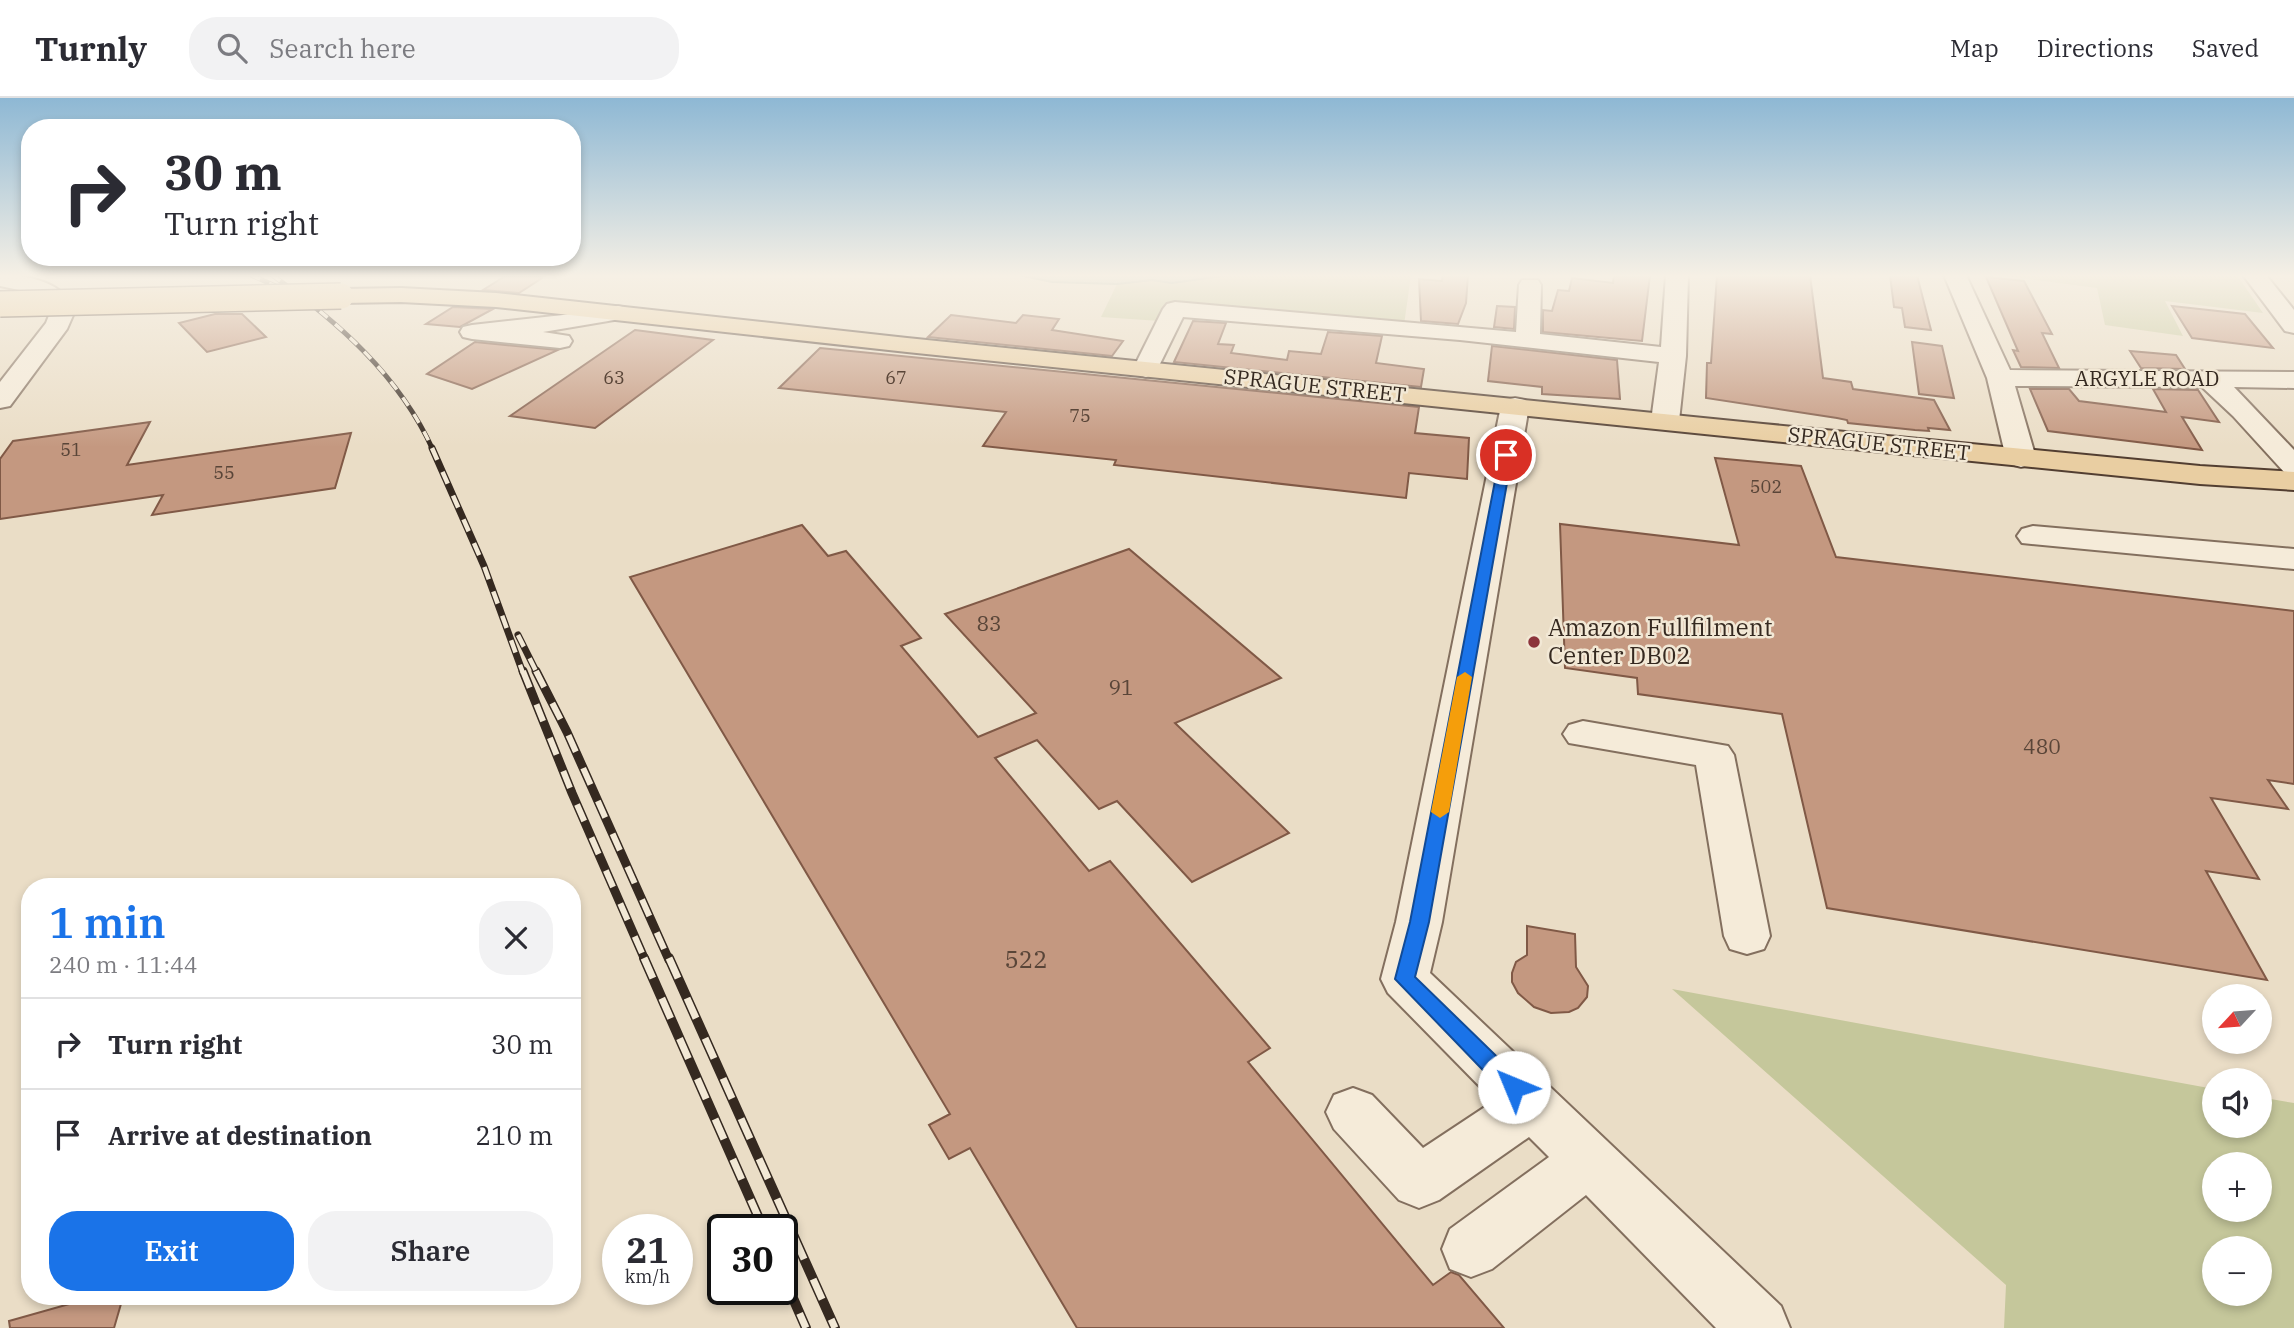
<!DOCTYPE html>
<html lang="en">
<head>
<meta charset="utf-8">
<style>
  body { margin:0; font-family:"IBM Plex Serif",serif; background:#f2f2f3; color:#2b2b33; height:100vh; display:flex; flex-direction:column; font-size:26px; white-space:nowrap }
  * { box-sizing:border-box; margin:0 }
  p { font-size:23px; color:#7c7c81 }
  .icon { flex:none; width:38px; height:38px; fill:none; stroke:currentColor; stroke-width:2; stroke-linecap:round; stroke-linejoin:round }
  .map { position:relative; flex:1; overflow:hidden }
  .panel { position:absolute; left:21px; top:780px; width:560px; height:427px; display:flex; flex-direction:column; background:#fff; border-radius:28px; box-shadow:0 4px 10px #0003 }
  .panel>* { flex:none }
  .hud { position:absolute; left:21px; top:21px; width:560px; height:147px; border-radius:28px; box-shadow:0 4px 10px #0003; background:#fff; color:#2b2b33; overflow:hidden }
  .needle { width:46px; rotate:244deg }
  .fabs { position:absolute; left:2202px; top:886px; display:grid; gap:14px }
  .fabs a { display:grid; place-items:center; width:70px; height:70px; border-radius:50%; background:#fff; box-shadow:0 4px 10px #0003; font-size:35px }
  .speed { position:absolute; left:602px; top:1116px; display:flex; gap:14px; font-size:35px; font-weight:700; text-align:center }
  .speed>* { display:grid; place-content:center; width:91px; height:91px; border-radius:50%; background:#fff; box-shadow:0 4px 10px #0003; line-height:1 }
  .speed small { font-size:18px; font-weight:400 }
  .speed .limit { border:4px solid #111; border-radius:10px; background:#fff; color:#111 }
  .pin { position:absolute; display:grid; place-items:center; width:60px; height:60px; color:#fff; margin:-30px; border:4px solid #fff; border-radius:50%; box-shadow:0 2px 7px #0007 }
  .me { position:absolute; width:77px; margin:-38px; rotate:315deg; stroke-linejoin:round; filter:drop-shadow(0 0 5px #0008) }
  .turn { display:flex; align-items:center; gap:24px; height:147px; padding:0 28px; font-size:32px }
  .turn .icon { width:91px; height:91px; stroke-width:2.5 }
  .turn b { display:block; font-size:49px; line-height:60px }
  .round { display:grid; place-items:center; flex:none; width:74px; height:74px; border-radius:28px; background:#f2f2f3 }
  .head { display:flex; align-items:center; justify-content:space-between; height:119px; padding:0 28px }
  h1 { font-size:42px; font-weight:600; line-height:52px; color:#1a73e8 }
  .cta { display:flex; gap:14px; margin-top:auto; padding:14px 28px }
  .cta a { flex:1; height:80px; border-radius:28px; background:#1a73e8; color:#fff; font-size:28px; font-weight:600; line-height:80px; text-align:center }
  .cta a+a { background:#f2f2f3; color:#2b2b33 }
  ul { padding:0; list-style:none }
  li { display:flex; align-items:center; gap:21px; height:91px; padding:0 28px; border-top:2px solid #e1e1e2 }
  li div { flex:1 }
  li b { display:block; font-size:26px }
  li em { font-style:normal }
  header { display:flex; align-items:center; gap:42px; box-sizing:border-box; height:98px; padding:0 35px; background:#fff; border-bottom:2px solid #e1e1e2 }
  header strong { font-size:33px }
  nav { display:flex; gap:38px; margin-inline-start:auto; font-size:24px }
  .search { width:490px; height:63px; background:#f2f2f3; display:flex; align-items:center; gap:18px; box-sizing:border-box; padding:0 24px; border-radius:28px; color:#7c7c81; font-size:26px }
  .map>svg:first-child { display:block }
  .green { fill:#c5c79b; fill-rule:evenodd }
  .water { fill:#a7beb6; stroke:#6f8b82; stroke-width:2 }
  .building { fill:#c49880; stroke:#805946; stroke-width:2 }
  .lines { fill:none; stroke-linecap:round; stroke-linejoin:round }
  .minor-casing { stroke:#836f5e; stroke-width:4 }
  .major-casing { stroke:#523e31; stroke-width:4 }
  .minor { fill:#f5ebd9; fill-rule:evenodd }
  .major { fill:#e9cea2; fill-rule:evenodd }
  .rail-far3-casing { stroke:#352920; stroke-width:5 }
  .rail-far2-casing { stroke:#352920; stroke-width:7 }
  .rail-far1-casing { stroke:#352920; stroke-width:9 }
  .rail-casing { stroke:#352920; stroke-width:10 }
  .rail-far3 { stroke:#f2e8d5; stroke-width:3.5; stroke-dasharray:10; stroke-linecap:butt }
  .rail-far2 { stroke:#f2e8d5; stroke-width:4.5; stroke-dasharray:13; stroke-linecap:butt }
  .rail-far1 { stroke:#f2e8d5; stroke-width:6; stroke-dasharray:18; stroke-linecap:butt }
  .rail { stroke:#f2e8d5; stroke-width:7; stroke-dasharray:22; stroke-linecap:butt }
  .major-bridge-casing { stroke:#523e31; stroke-width:28; stroke-linecap:butt }
  .major-bridge { stroke:#e9cea2; stroke-width:25 }
  .route { fill:#1a73e8; stroke:#114b97; stroke-width:2 }
  .slow { fill:#f59e0b }
  .poi-dot { fill:#8c343b; stroke:#f2e8d5; stroke-width:2.5 }
  .labels { text-anchor:middle; stroke-width:5; stroke-linejoin:round; paint-order:stroke }
  .far-number-label { font-size:18px; fill:#594538 }
  .far-street-label { font-size:21px; fill:#352920; stroke:#f2e8d5 }
  .number-label { font-size:21px; fill:#594538 }
  .poi-label { font-size:24px; fill:#352920; stroke:#f2e8d5; text-anchor:start }
  .near-number-label { font-size:24px; fill:#594538 }
</style>
</head>
<body>
<header>
<strong>Turnly</strong>
<div class="search"><svg class="icon" aria-label="search" viewBox="0 0 24 24"><circle cx="10" cy="10" r="6"/><path d="M15 15l6 6"/></svg>Search here</div>
<nav><a>Map</a><a>Directions</a><a>Saved</a></nav>
</header>
<div class="map">
<svg width="2294" height="1230" viewBox="0 0 2294 1230">
  <rect width="100%" height="100%" fill="#eaddc6"/>
  <g class="green">
    <polygon points="1229,177 1411,177 1404,227 1169,207 1160,223 1101,219 1117,186 1152,182 1172,185"/>
    <polygon points="1999,177 2237,177 2263,215 2165,203 2183,238 2105,227 2097,190"/>
    <path d="M 1672,891 L 2214,991 L 2214,1027 L 2259,1027 L 2259,999 L 2294,1005 L 2294,1230 L 2004,1230 L 2006,1187 ZM 2214,1066 L 2259,1066 L 2259,1111 L 2214,1111 ZM 2214,1150 L 2259,1150 L 2259,1195 L 2214,1195 Z"/>
  </g>
  <polygon class="water" points="1019,177 1229,177 1172,185 1152,182 1117,186 1052,184"/>
  <g class="building">
    <polygon points="507,177 539,177 542,180 519,195 483,192"/>
    <polygon points="1443,177 1468,177 1466,205 1458,226 1421,223 1419,181 1442,183"/>
    <polygon points="1614,177 1650,177 1642,243 1543,234 1543,212 1552,213 1558,192 1569,193 1572,180 1613,185"/>
    <polygon points="1717,177 1810,177 1823,280 1851,284 1853,291 1934,302 1950,332 1928,330 1929,333 1915,332 1848,325 1847,322 1837,320 1706,300 1707,265 1711,265"/>
    <polygon points="1890,177 1917,177 1931,232 1905,229 1902,210 1894,209"/>
    <polygon points="1986,179 2024,183 2052,236 2042,235 2059,270 2021,269 2013,252 2018,253"/>
    <polygon points="1497,208 1515,209 1514,231 1494,229"/>
    <polygon points="2172,208 2245,216 2273,250 2192,240"/>
    <polygon points="453,209 493,211 460,229 426,226"/>
    <polygon points="215,216 242,216 266,239 207,254 179,225"/>
    <polygon points="951,217 1016,225 1023,217 1059,221 1052,232 1123,243 1112,258 928,239"/>
    <polygon points="1193,223 1226,225 1218,246 1234,247 1231,255 1287,262 1289,253 1321,256 1328,234 1382,238 1376,265 1424,271 1421,289 1174,264"/>
    <polygon points="635,232 713,242 595,330 510,318"/>
    <polygon points="475,244 558,252 472,291 427,276"/>
    <polygon points="1912,244 1942,248 1954,300 1919,296"/>
    <polygon points="1492,248 1617,262 1620,301 1542,296 1542,289 1488,283"/>
    <polygon points="820,250 1419,309 1415,335 1469,340 1467,381 1409,375 1406,400 1114,367 1116,362 983,348 1006,314 779,290"/>
    <polygon points="2130,253 2176,257 2185,271 2141,270"/>
    <polygon points="2030,291 2069,291 2079,303 2166,314 2153,291 2198,292 2219,324 2182,319 2202,352 2048,333"/>
    <polygon points="150,324 127,367 351,335 335,390 152,417 163,397 0,421 0,361 13,343"/>
    <polygon points="1715,360 1801,368 1836,459 2294,513 2294,686 2268,682 2288,711 2211,700 2259,781 2206,773 2267,882 1827,810 1782,616 1638,596 1637,580 1565,570 1560,426 1739,447"/>
    <polygon points="802,427 828,458 846,453 921,540 901,548 978,639 1036,615 945,516 1129,451 1281,580 1175,625 1289,735 1192,784 1117,703 1099,711 1037,642 995,660 1089,773 1110,763 1270,950 1248,964 1433,1187 1451,1174 1459,1177 1504,1230 1077,1230 970,1050 949,1061 929,1027 950,1016 630,479"/>
    <polygon points="1527,828 1575,836 1576,869 1588,888 1587,899 1578,910 1569,914 1551,915 1534,909 1518,895 1512,884 1512,875 1516,864 1527,857"/>
    <polygon points="94,1199 123,1199 114,1230 10,1230 9,1223"/>
  </g>
  <g class="lines">
    <g class="minor-casing">
      <g id="minor">
        <path d="M 0,177 C 28,177 67,184 74,215 L 67,231 L 10,308 L 0,310 L 0,284 L 46,225 L 50,215 L 49,207 L 24,193 L 0,188 Z"/>
        <polygon points="1666,177 1688,177 1686,258 1679,323 1675,329 1665,331 1655,329 1651,323 1659,264 1460,242 1183,219 1155,276 1146,279 1137,276 1133,271 1163,211 1167,206 1175,204 1516,234 1519,187 1522,182 1538,182 1541,187 1540,236 1661,249"/>
        <polygon points="1944,177 1966,177 2010,272 2294,274 2294,290 2234,289 2294,352 2294,377 2284,374 2233,318 2202,289 2015,288 2036,360 2031,366 2021,369 2011,366 2006,360 1987,280"/>
        <polygon points="2243,177 2266,177 2294,212 2294,235 2285,233"/>
        <polygon points="618,208 626,210 630,215 626,220 543,234 569,238 572,243 569,248 560,250 472,241 463,239 460,234 463,229 472,227 563,217"/>
        <polygon points="1515,300 1525,302 1529,308 1442,824 1430,875 1781,1208 1790,1230 1716,1230 1586,1097 1492,1171 1471,1179 1450,1171 1442,1151 1450,1131 1549,1059 1529,1039 1439,1102 1419,1110 1399,1102 1334,1031 1326,1014 1334,997 1353,990 1372,997 1423,1050 1494,1003 1388,895 1381,881 1396,824 1501,308 1505,302"/>
        <polygon points="2033,428 2294,451 2294,471 2022,445 2017,438 2022,431"/>
        <polygon points="1583,623 1728,648 1734,657 1770,838 1764,851 1747,856 1730,851 1724,838 1696,667 1569,645 1563,636 1569,627"/>
      </g>
    </g>
    <g class="major-casing">
      <polygon id="major" points="401,190 496,195 907,240 1763,326 2200,368 2294,374 2294,392 2200,386 1763,342 907,254 496,209 401,204 341,205 333,203 329,198 333,193 341,191"/>
    </g>
    <use href="#minor" class="minor"/>
    <use href="#major" class="major"/>
    <g class="rail-far3-casing">
      <g id="rail-far3">
        <polyline points="251,177 282,191"/>
        <path d="M 272,177 C 337,223 399,277 433,352"/>
      </g>
    </g>
    <g class="rail-far2-casing">
      <g id="rail-far2">
        <polyline points="432,350 484,468 523,575"/>
        <polyline points="518,537 537,575"/>
      </g>
    </g>
    <g class="rail-far1-casing">
      <g id="rail-far1">
        <polyline points="523,573 572,695 645,862"/>
        <polyline points="536,573 567,634 669,862"/>
      </g>
    </g>
    <g class="rail-casing">
      <g id="rail">
        <polyline points="644,860 764,1132"/>
        <polyline points="669,860 835,1230"/>
        <polyline points="782,1175 806,1230"/>
      </g>
    </g>
    <use href="#rail-far3" class="rail-far3"/>
    <use href="#rail-far2" class="rail-far2"/>
    <use href="#rail-far1" class="rail-far1"/>
    <use href="#rail" class="rail"/>
    <g class="major-bridge-casing">
      <polyline id="major-bridge" points="0,206 341,198"/>
    </g>
    <use href="#major-bridge" class="major-bridge"/>
  </g>
  <linearGradient id="sky" x2="0" y2="1"><stop stop-color="#8eb8d4"/><stop offset="0.51" stop-color="#f6f0e5"/><stop offset="1" stop-color="#f6f0e5" stop-opacity="0"/></linearGradient>
  <rect width="2294" height="349" fill="url(#sky)"/>
  <polygon class="route" points="1506,353 1512,357 1429,824 1415,879 1521,982 1524,989 1521,996 1514,998 1506,996 1395,881 1410,824 1500,357"/>
  <polygon class="slow" points="1465,574 1472,579 1449,714 1440,720 1431,714 1457,579"/>
  <circle class="poi-dot" cx="1534" cy="544" r="7"/>
  <g class="labels">
    <g class="far-number-label">
      <text x="614" y="286">63</text>
      <text x="896" y="286">67</text>
      <text x="1080" y="324">75</text>
      <text x="71" y="358">51</text>
      <text x="224" y="381">55</text>
      <text x="1766" y="395">502</text>
    </g>
    <g class="far-street-label">
      <text x="2147" y="288">ARGYLE ROAD</text>
      <text transform="translate(1315 288) rotate(6)" y="7">SPRAGUE STREET</text>
      <text transform="translate(1879 346) rotate(6)" y="7">SPRAGUE STREET</text>
    </g>
    <g class="number-label">
      <text x="989" y="533">83</text>
      <text x="1121" y="597">91</text>
      <text x="2042" y="656">480</text>
    </g>
    <g class="poi-label">
      <text x="1548" y="538">Amazon Fullfilment<tspan x="1548" dy="28">Center DB02</tspan></text>
    </g>
    <g class="near-number-label">
      <text x="1026" y="870">522</text>
    </g>
  </g>
</svg>
<div class="fabs">
<a><svg class="needle" viewBox="-14 -14 28 28"><path d="M0-13l5 13h-10z" fill="#e53935"/><path d="M0 13l5-13h-10z" fill="#7c7c81"/></svg></a>
<a><svg class="icon" aria-label="sound" viewBox="0 0 24 24"><path d="M4 9h4l5-4v14l-5-4H4zM17 9q2 3 0 6"/></svg></a>
<a>+</a>
<a>−</a>
</div>
<div class="speed"><div>21<small>km/h</small></div><div class="limit">30</div></div>
<div class="pin" style="left:1506px;top:357px;background:#d93025"><svg class="icon" aria-label="arrive" viewBox="0 0 24 24"><path d="M6 21V4h12l-3 4 3 4H6"/></svg></div>
<svg class="me" style="left:1514px;top:989px" viewBox="-20 -20 40 40"><circle r="19" fill="#fff"/><path d="M0-13L10 11 0 6-10 11z" fill="#1a73e8"/></svg>
<div class="hud">
<div class="turn"><svg class="icon" aria-label="right" viewBox="0 0 24 24"><path d="M7 20v-9h11M14 6l5 5-5 5"/></svg><div><b>30 m</b>Turn right</div></div>
</div>
<section class="panel">
<div class="head"><div><h1>1 min</h1><p>240 m · 11:44</p></div><a class="round"><svg class="icon" aria-label="close" viewBox="0 0 24 24"><path d="M6 6l12 12M18 6L6 18"/></svg></a></div>
<ul>
<li><svg class="icon" aria-label="right" viewBox="0 0 24 24"><path d="M7 20v-9h11M14 6l5 5-5 5"/></svg><div><b>Turn right</b></div><em>30 m</em></li>
<li><svg class="icon" aria-label="arrive" viewBox="0 0 24 24"><path d="M6 21V4h12l-3 4 3 4H6"/></svg><div><b>Arrive at destination</b></div><em>210 m</em></li>
</ul>
<div class="cta"><a>Exit</a><a>Share</a></div>
</section>
</div>
</body>
</html>
